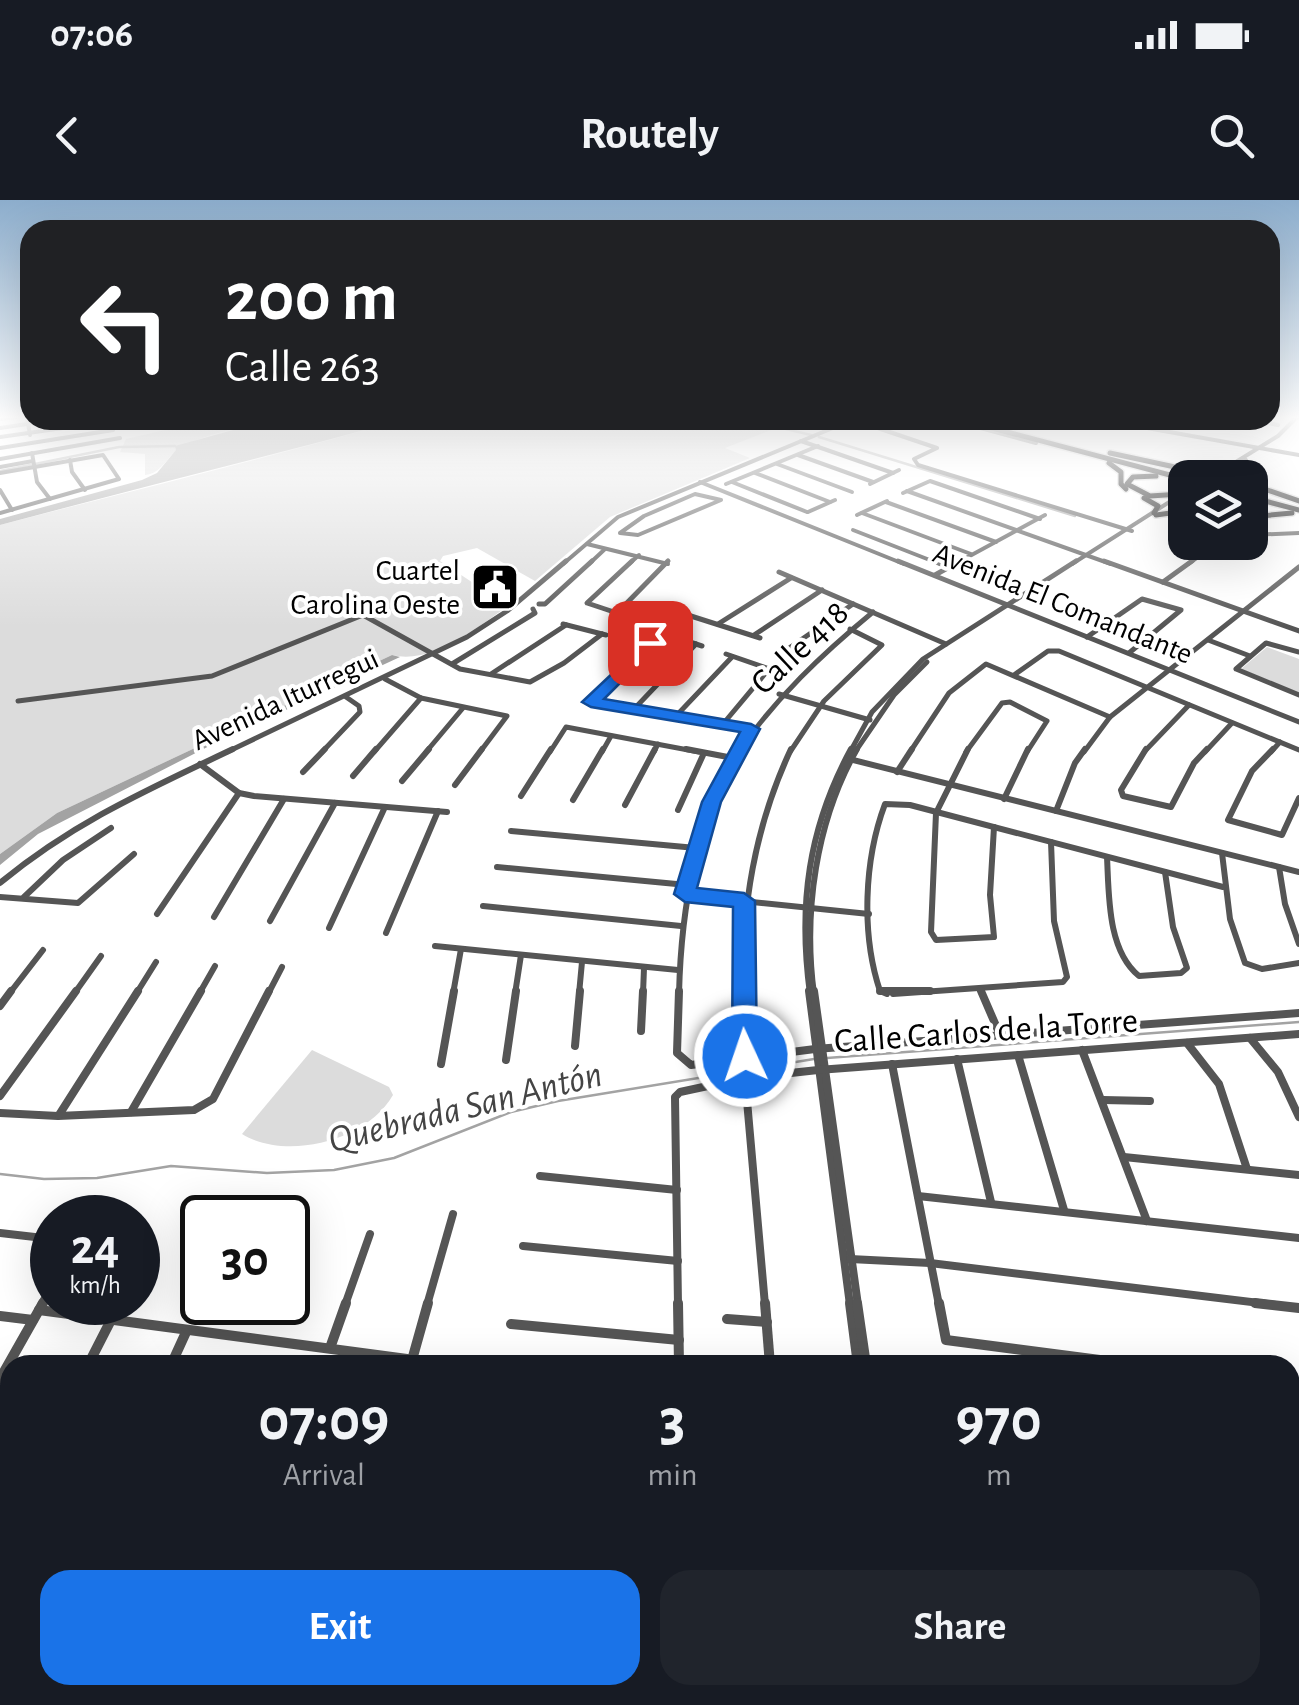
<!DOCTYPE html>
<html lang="en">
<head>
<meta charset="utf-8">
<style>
  body { margin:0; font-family:"Alegreya Sans",sans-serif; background:#20242c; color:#f1f3f6; height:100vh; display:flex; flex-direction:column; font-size:38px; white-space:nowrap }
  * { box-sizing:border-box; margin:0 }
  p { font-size:32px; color:#9ea1a6 }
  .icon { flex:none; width:55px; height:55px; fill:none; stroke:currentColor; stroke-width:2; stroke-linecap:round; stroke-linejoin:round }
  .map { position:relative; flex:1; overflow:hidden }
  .sheet { position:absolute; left:0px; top:1155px; width:1300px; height:350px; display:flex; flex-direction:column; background:#171b24; border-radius:30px 30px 0 0; box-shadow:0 10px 40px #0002 }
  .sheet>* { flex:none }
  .hud { position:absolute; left:20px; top:20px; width:1260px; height:210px; border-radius:30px; box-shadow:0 10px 40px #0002; background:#202124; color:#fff; overflow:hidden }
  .fabs { position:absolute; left:1168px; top:260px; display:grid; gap:20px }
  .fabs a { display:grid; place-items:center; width:100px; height:100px; border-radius:20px; background:#171b24; box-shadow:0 10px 40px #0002; font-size:50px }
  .speed { position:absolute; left:30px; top:995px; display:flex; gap:20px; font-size:50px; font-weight:700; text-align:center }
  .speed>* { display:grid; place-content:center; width:130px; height:130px; border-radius:50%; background:#171b24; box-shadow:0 10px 40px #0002; line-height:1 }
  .speed small { font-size:25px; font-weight:400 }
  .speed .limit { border:5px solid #111; border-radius:15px; background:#fff; color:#111 }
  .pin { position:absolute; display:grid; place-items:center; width:85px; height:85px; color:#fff; margin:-42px; border-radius:20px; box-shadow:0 5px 15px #0006 }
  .me { position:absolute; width:110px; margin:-55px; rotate:357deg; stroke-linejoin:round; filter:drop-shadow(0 0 8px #0008) }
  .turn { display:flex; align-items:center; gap:35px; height:210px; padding:0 40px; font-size:45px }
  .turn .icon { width:130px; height:130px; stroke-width:2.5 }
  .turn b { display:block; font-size:70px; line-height:85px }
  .eta { display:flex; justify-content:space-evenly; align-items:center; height:170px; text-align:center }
  .eta b { font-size:60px; font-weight:700; line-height:70px }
  .button { display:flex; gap:20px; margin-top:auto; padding:20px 40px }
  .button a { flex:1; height:115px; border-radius:30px; background:#1a73e8; color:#fff; font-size:40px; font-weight:700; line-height:115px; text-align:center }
  .button a+a { background:#20242c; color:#f1f3f6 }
  .status { display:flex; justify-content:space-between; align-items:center; height:70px; padding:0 50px; background:#171b24; direction:ltr }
  .status svg { height:28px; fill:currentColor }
  header { display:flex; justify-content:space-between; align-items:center; height:130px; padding:0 40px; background:#171b24; font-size:45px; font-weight:700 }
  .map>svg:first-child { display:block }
  .green { fill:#dcdcdc }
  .water { fill:#a3a3a3 }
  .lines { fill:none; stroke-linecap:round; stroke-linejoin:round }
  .stream { stroke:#a3a3a3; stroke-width:2.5 }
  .highway-casing { stroke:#dbdbdb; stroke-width:8 }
  .minor-far4 { stroke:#555; stroke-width:4 }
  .minor-far3 { stroke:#555; stroke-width:5 }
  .minor-far2 { stroke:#555; stroke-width:6 }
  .minor-far1 { stroke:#555; stroke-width:8 }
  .minor { stroke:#555; stroke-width:10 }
  .highway { stroke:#000; stroke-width:5 }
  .route { fill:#1a73e8; stroke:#114b97; stroke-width:2.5 }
  .labels { text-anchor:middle; stroke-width:8; stroke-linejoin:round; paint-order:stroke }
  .far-poi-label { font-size:30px; fill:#000; stroke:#fff; text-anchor:end }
  .far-street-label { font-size:30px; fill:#000; stroke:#fff }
  .street-label { font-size:35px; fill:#000; stroke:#fff }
  .water-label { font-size:38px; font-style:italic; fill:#444; stroke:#fff }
</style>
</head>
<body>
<div class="status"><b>07:06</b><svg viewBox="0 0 49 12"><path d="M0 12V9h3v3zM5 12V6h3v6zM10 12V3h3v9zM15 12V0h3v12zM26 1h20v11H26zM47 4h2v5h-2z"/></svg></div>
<header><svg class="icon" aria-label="back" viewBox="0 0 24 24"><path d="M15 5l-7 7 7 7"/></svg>Routely<svg class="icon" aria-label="search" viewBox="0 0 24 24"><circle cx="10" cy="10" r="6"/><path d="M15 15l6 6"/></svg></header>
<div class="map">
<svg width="1299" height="1505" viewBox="0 0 1299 1505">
  <rect width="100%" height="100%" fill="#fff"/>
  <g class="green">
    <path d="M 165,220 L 270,220 C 242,228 208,232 182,247 C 167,255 162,274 145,275 L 145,254 L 120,252 L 126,239 L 174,228 Z"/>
    <path d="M 401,220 L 738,220 L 771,230 L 725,248 L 750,258 L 610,317 L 535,381 L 477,348 L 443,356 L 440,361 L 508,406 C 476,428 432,465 392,455 L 57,613 L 0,654 L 0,325 C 134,290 268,258 401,220 Z"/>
    <polygon points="1267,447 1299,459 1299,493 1241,469"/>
    <path d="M 312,850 L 389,887 L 393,895 C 367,941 286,961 242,934 Z"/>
  </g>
  <g class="water">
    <path d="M 270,220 L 401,220 C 267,257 134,289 0,325 L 0,319 L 142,280 L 157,273 L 176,250 L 175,246 Z"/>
    <polygon points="392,455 400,457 221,540 38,634 0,665 0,654 57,613"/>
  </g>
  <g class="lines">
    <g class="stream">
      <polyline points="748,220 811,235"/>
      <polyline points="819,237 1075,316"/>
      <polyline points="0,271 119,247 175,246"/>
      <polyline points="827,858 1299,822"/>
      <polyline points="0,974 44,979 97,978 171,966 267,973 334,970 394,958 511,912 558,901 814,859"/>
    </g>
    <g class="highway-casing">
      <g id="highway">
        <polyline points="962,220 1185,279"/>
        <polyline points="1110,253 1226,278"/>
        <polyline points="1109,263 1121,272 1121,284 1126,289"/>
        <polyline points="1235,267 1240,278"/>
        <polyline points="1207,269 1228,266"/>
        <polyline points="1156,276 1133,277 1127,284 1150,296 1181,294"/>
        <polyline points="1250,284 1299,301"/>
        <polyline points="1250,297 1299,310"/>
        <polyline points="1144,298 1158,306 1154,313"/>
        <polyline points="1156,315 1185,311"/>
        <polyline points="1250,317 1292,313"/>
      </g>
    </g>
    <g class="minor-far4">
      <polyline points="27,217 30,235"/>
      <polyline points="0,219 15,217"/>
      <polyline points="854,220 937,248 914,259 918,265 1132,331"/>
      <polyline points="951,220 1036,243"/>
      <polyline points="1102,220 1299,255"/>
      <polyline points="1172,220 1208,227 1218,220"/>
      <polyline points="1253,220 1278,225"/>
      <polyline points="0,228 53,220"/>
      <polyline points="0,237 119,220"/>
      <polyline points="801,241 893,273"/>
      <polyline points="0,248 113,230"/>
      <polyline points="32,253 37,282 50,299"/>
      <polyline points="798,255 873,282"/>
      <polyline points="0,259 120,238"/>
      <polyline points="70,260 72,272 85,290"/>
      <polyline points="777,264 852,292"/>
      <polyline points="0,267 33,261"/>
      <polyline points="0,273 103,255 119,279 0,313"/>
      <polyline points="755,273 830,302"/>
      <polyline points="1219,277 1246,260"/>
      <polyline points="1210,278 1278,236 1297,217"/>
      <polyline points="700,282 904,364"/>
      <polyline points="732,282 807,312"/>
      <polyline points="726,284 818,246"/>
      <polyline points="870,284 899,270"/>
      <polyline points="0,290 12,310"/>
      <polyline points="907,291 1111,364"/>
      <polyline points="903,293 930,281 1040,319"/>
      <polygon points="695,294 721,300 638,335 620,333 644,316"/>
      <polyline points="886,302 996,342"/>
      <polyline points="808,312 835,300"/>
      <polyline points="862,313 971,354"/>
      <polyline points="857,315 887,301"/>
      <polyline points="853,330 940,364"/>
      <polyline points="1250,335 1299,333"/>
      <polyline points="587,344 668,364"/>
      <polyline points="563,364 618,317 852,220"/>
      <polyline points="589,364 605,349"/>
      <polyline points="629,364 639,355"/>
      <polyline points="955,364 1045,315"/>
      <polyline points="1072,364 1185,292"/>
      <polyline points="1188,364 1219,342"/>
    </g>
    <g class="minor-far3">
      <polyline points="632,361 587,403 617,413 668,361"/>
      <polyline points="898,361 1299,522"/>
      <polyline points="934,361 948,367"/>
      <polyline points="1104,361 1299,431"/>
      <polyline points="779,372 946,444"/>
      <polyline points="935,375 960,361"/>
      <polyline points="1163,382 1192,361"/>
      <polyline points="539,404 545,404 592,361"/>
      <polyline points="672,410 760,438"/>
      <polyline points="563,424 606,435"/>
      <polyline points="718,424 791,378"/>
      <polyline points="656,431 702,446"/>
      <polyline points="754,435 822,390"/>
      <polyline points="1087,437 1142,399 1181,410 1129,453"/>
      <polyline points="1208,440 1250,456"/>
      <polyline points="1299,452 1266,443 1236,469 1299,495"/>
      <polyline points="726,454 775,471"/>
      <polyline points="779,455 853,404"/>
      <polyline points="452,464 535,413 533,409"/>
      <polyline points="491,474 566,425"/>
      <polyline points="1014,475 1048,451 1059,451 1299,550"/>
      <polyline points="385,479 421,498 507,516 480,552"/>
      <polyline points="779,494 870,520"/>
      <polyline points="18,501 212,476 363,415 460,469 530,482 564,463 602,434"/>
      <polyline points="591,502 751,529"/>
      <polyline points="591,502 661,432"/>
      <polyline points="635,508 696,444"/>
      <polyline points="676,516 732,457"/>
      <polyline points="723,524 769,469"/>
      <polyline points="227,552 467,437 507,411 566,361"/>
      <polyline points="322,552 360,512 359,506 346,497"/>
      <polyline points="374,552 421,498"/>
      <polyline points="426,552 463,508"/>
      <polyline points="550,552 566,527 699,552"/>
      <polyline points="602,552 611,536"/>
      <polyline points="654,552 658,544"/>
      <path d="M 738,552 C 777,497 821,455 873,412"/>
      <polyline points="790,552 824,501 882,445 850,429"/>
      <polyline points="850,552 872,512 923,459 1076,361"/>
      <polyline points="855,552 894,495 927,462"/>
      <polyline points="910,552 949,493 986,464 1110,517"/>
      <polyline points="966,552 1002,503 1010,502 1047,521 1027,552"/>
      <polyline points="1084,552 1110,517 1299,367"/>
      <polyline points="1144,552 1189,505"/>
      <polyline points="1205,552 1232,523"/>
      <polyline points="1271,552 1280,542"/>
    </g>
    <g class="minor-far2">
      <polyline points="686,549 733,558"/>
      <polyline points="968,549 936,613 931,732 936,740 994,737 990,695 994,627"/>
      <polyline points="1146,549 1121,590 1123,596 1171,607 1194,563 1207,549"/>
      <polyline points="1273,549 1252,571 1228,620 1282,635 1299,598"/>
      <polyline points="849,559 1299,672"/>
      <polyline points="200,564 239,593 254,596 447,612"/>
      <polyline points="303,572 325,549"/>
      <polyline points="897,572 912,549"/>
      <polyline points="353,576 376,549"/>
      <polyline points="402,581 429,549"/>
      <polyline points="455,585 482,549"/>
      <polyline points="521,596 551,549"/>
      <polyline points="1004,599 1028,549"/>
      <polyline points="573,600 603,549"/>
      <polyline points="625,605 655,549"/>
      <polyline points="678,610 704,553"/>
      <polyline points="1056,611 1075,563 1085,549"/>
      <polyline points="511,631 696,648"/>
      <polyline points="1222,653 1230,719 1245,763 1262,769 1299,763"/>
      <path d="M 1107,657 C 1109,694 1107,750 1139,776 L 1181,773 L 1187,768 L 1173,727 L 1165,672"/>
      <polyline points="497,667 687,685"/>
      <polyline points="1279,667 1285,704 1299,744"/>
      <path d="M 0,683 C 74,622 147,590 233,549"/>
      <polyline points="685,695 869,714"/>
      <polyline points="0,697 78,703 134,654"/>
      <polyline points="24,697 63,660 111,628"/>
      <polyline points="483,706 681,726"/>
      <polyline points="157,714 239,593"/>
      <polyline points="214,717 284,599"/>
      <polyline points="270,721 335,603"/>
      <polyline points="329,728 385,607"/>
      <polyline points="386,733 438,611"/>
      <polyline points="435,746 678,770"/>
      <polyline points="980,789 982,794"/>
      <polyline points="9,794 43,750"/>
      <polyline points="74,794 101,756"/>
      <polyline points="136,794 156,762"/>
      <polyline points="199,794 215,766"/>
      <polyline points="268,794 282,767"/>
      <polyline points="453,794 461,749"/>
      <polyline points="515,794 521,755"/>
      <polyline points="579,794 582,762"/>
      <polyline points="643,794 644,768"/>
      <path d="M 679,794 C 681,710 695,621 740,549"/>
      <path d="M 742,794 C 742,707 754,628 791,549"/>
      <path d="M 810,794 C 798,705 808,628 851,549"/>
      <path d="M 814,794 C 803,712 816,621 857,549"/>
      <path d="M 887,794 L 880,791 C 861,734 864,660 885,604 L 910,605 L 1223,687"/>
      <polyline points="893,794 1063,782 1067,777 1054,721 1051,642"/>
    </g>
    <g class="minor-far1">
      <polyline points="679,791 677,853 691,865 815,849 1299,813"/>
      <polyline points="742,791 745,856"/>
      <polyline points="809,791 850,1105"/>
      <polyline points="814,791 858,1105"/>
      <polyline points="880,791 930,791"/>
      <polyline points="981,791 1000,835"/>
      <polyline points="0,806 11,791"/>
      <polyline points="641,831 643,791"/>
      <polyline points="1250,838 1278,872 1299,917"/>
      <polyline points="1187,843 1219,884 1247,969"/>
      <polyline points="575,846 580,791"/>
      <polyline points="1082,850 1147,1021"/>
      <polyline points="1018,855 1064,1010"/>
      <polyline points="957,859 991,1002"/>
      <polyline points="506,860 516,791"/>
      <polyline points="441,864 454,791"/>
      <polyline points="892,864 939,1105"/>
      <polyline points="745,878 765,1105"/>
      <polyline points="0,896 76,791"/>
      <polyline points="1103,900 1150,901"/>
      <polyline points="131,912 201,791"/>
      <polyline points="0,913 58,916 194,910 213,899 269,791"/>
      <polyline points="59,915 138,791"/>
      <polyline points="1124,957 1299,975"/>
      <polyline points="540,976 677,990"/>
      <polyline points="918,996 1299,1038"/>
      <polyline points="0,1033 52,1039"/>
      <polyline points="523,1046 678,1061"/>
      <polyline points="850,1059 930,1063 1276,1105"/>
      <polyline points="41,1105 52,1086"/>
      <polyline points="345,1105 370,1034"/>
      <polyline points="427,1105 453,1014"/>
      <polyline points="678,1105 675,897 680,892 745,878 818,870 1299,834"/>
    </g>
    <g class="minor">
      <polyline points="678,1103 679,1165"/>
      <polyline points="765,1103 770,1165"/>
      <polyline points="850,1103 858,1165"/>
      <polyline points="857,1103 866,1165"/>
      <polyline points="939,1103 946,1140 1138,1165"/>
      <polyline points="1255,1103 1299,1108"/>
      <polyline points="39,1110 452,1165"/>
      <polyline points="0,1116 33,1120"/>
      <polyline points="727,1119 767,1122"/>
      <polyline points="511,1124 679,1140"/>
      <polyline points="330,1148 346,1103"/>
      <polyline points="412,1160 428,1103"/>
      <polyline points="88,1165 110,1122"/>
      <polyline points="171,1165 187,1130"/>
      <polyline points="0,1179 43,1103"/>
      <polyline points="1290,1184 1299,1185"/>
      <polyline points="1290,1270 1299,1271"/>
      <polyline points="0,1289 10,1290"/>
      <polyline points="0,1338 10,1319"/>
      <polyline points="1290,1368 1299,1369"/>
      <polyline points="1290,1480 1299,1482"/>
      <polyline points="565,1495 628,1505"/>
      <polyline points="703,1495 703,1505"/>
      <polyline points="901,1495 902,1505"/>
      <polyline points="913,1495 914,1505"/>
      <polyline points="1014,1495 1015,1505"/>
      <polyline points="1115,1495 1117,1505"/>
      <polyline points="1215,1495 1218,1505"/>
      <polyline points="16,1505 21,1495"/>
    </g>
    <use href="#highway" class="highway"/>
  </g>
  <linearGradient id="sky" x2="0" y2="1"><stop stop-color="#8cadcc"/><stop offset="0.51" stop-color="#fff"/><stop offset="1" stop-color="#fff" stop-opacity="0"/></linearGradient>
  <rect width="1299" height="427" fill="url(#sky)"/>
  <polygon class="route" points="650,438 656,440 656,447 604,499 751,524 760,529 721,602 697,688 744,693 755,701 757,856 754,863 736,863 732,856 733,707 685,702 674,694 702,602 740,532 591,507 582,502"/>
  <defs>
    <g id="civic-square" transform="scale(2.5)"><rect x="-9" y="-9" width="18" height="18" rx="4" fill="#000" stroke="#fff"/><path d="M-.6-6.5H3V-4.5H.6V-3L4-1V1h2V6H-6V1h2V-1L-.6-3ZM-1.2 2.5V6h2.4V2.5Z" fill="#fff"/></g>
  </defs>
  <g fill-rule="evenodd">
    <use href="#civic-square" x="495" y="387"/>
  </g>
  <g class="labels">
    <g class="far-poi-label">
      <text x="460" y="380">Cuartel<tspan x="460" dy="34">Carolina Oeste</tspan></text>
    </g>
    <g class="far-street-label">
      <text transform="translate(1063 403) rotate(22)" y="10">Avenida El Comandante</text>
      <text transform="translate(285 499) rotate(-25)" y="10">Avenida Iturregui</text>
    </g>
    <g class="street-label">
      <text transform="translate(799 447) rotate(-43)" y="12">Calle 418</text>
      <text transform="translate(986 830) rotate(-4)" y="12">Calle Carlos de la Torre</text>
    </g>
    <g class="water-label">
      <text transform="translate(465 906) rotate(-14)" y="13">Quebrada San Antón</text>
    </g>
  </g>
</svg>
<div class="fabs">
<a><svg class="icon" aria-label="layers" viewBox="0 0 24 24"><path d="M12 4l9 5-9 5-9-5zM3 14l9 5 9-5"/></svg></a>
</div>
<div class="speed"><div>24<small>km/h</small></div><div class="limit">30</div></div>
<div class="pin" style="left:650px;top:443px;background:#d93025"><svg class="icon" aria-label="arrive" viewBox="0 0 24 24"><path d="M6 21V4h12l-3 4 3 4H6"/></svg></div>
<svg class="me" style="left:745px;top:856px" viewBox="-20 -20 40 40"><circle r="17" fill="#1a73e8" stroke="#fff" stroke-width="3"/><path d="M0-11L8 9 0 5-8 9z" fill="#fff"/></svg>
<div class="hud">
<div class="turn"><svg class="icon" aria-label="left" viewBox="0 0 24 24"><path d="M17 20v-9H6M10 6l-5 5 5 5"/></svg><div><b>200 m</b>Calle 263</div></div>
</div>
<section class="sheet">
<div class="eta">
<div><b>07:09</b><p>Arrival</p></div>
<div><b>3</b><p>min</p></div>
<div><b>970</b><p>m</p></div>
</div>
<div class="button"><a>Exit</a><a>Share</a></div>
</section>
</div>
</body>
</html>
